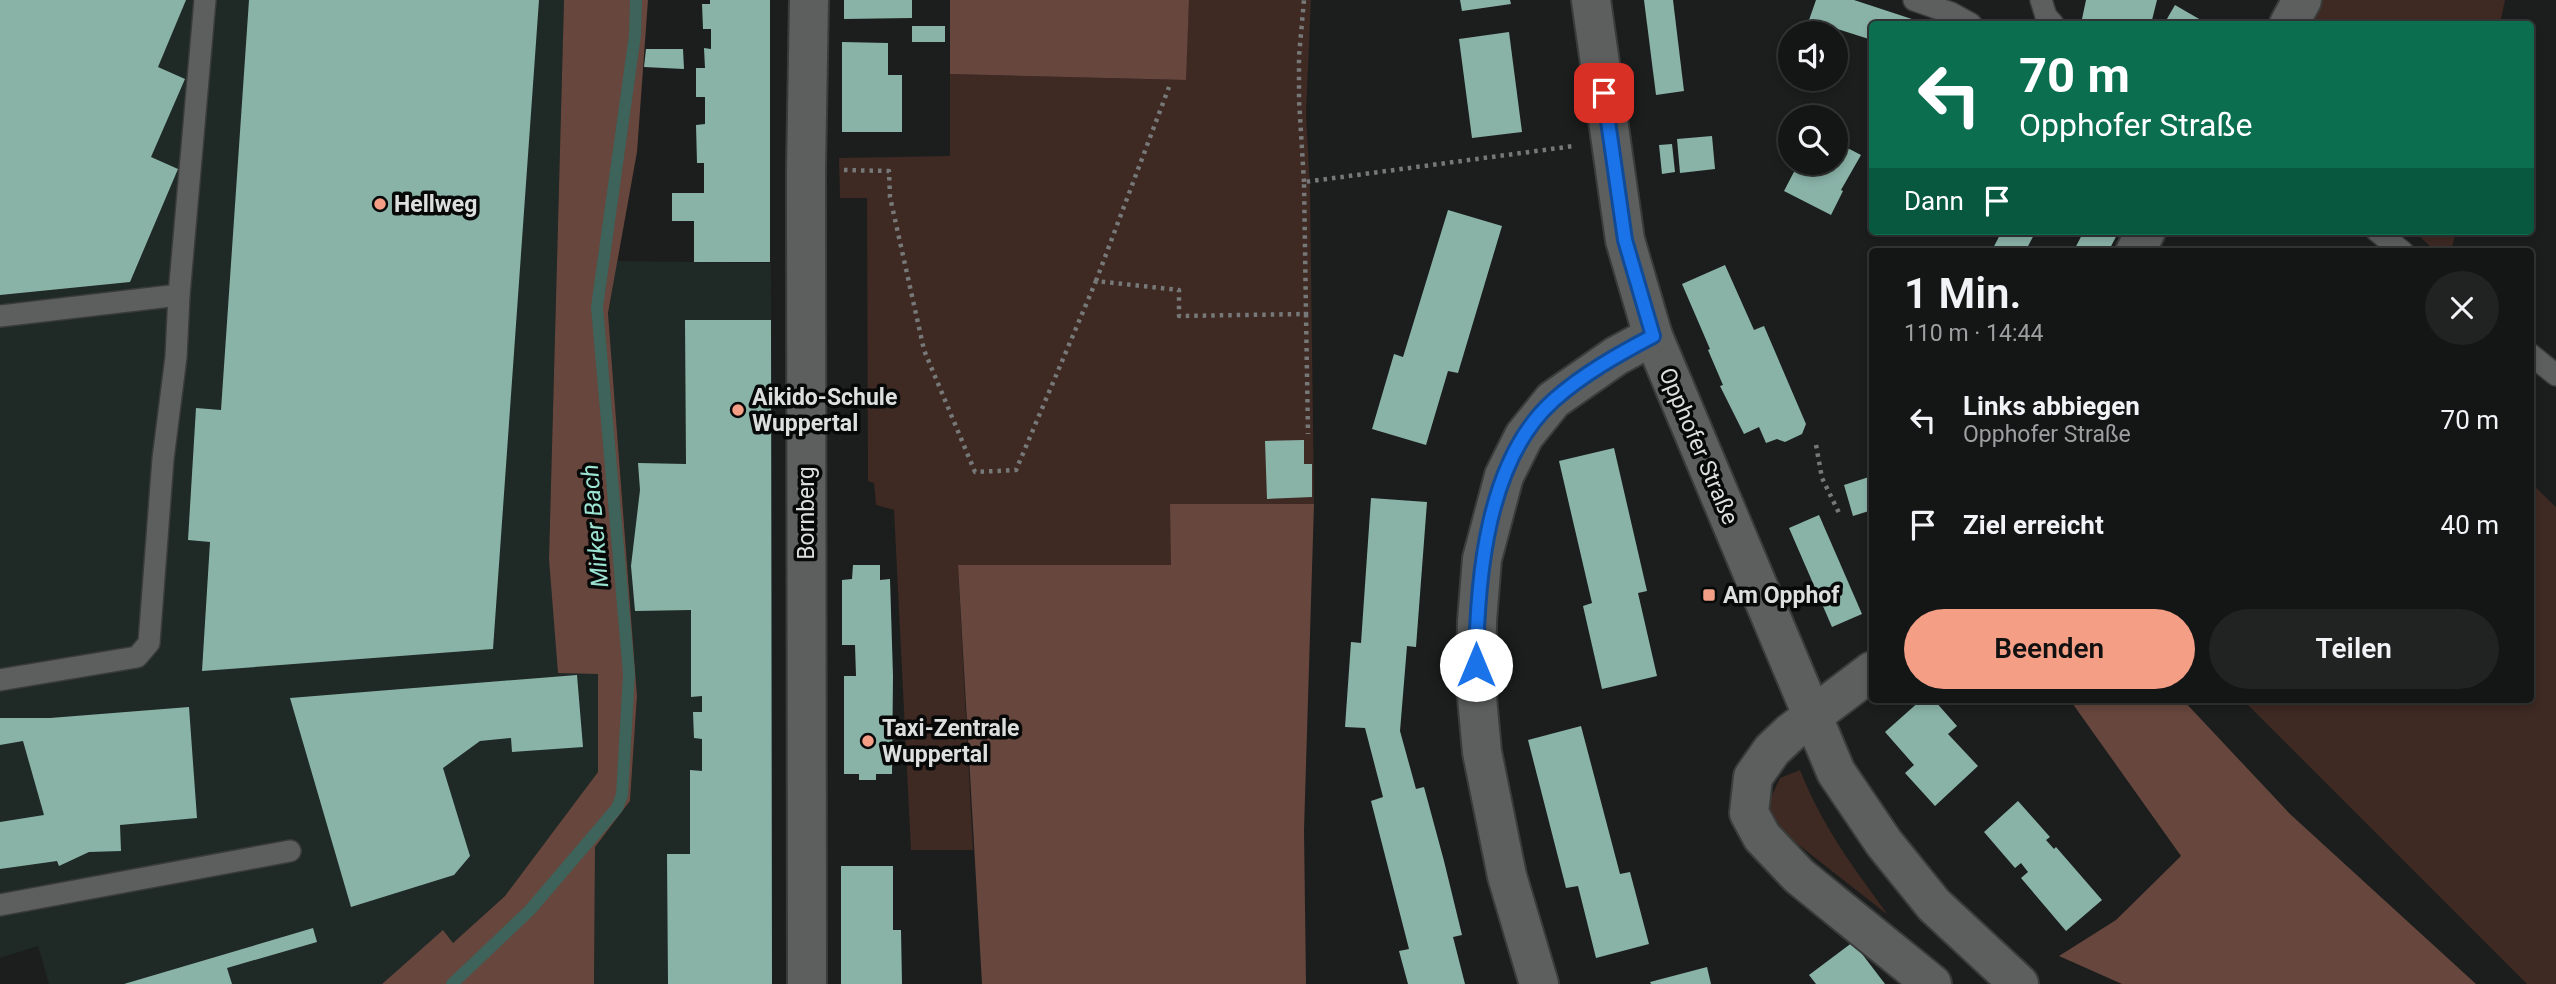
<!DOCTYPE html>
<html lang="de">
<head>
<meta charset="utf-8">
<style>
  body { margin:0; font-family:Roboto,sans-serif; background:#212323; color:#f1f3f6; height:100vh; display:flex; flex-direction:column; font-size:26px; white-space:nowrap }
  * { box-sizing:border-box; margin:0 }
  p { font-size:23px; color:#9d9fa1 }
  .icon { flex:none; width:38px; height:38px; fill:none; stroke:currentColor; stroke-width:2; stroke-linecap:round; stroke-linejoin:round }
  .map { position:relative; flex:1; overflow:hidden }
  .details { position:absolute; left:1869px; top:248px; width:665px; height:455px; display:flex; flex-direction:column; background:#141616; border-radius:7px; box-shadow:0 4px 10px #0003,0 0 0 2px #333535 }
  .details>* { flex:none }
  .top-card { position:absolute; left:1869px; top:21px; width:665px; height:214px; border-radius:7px; box-shadow:0 4px 10px #0003,0 0 0 2px #333535; background:#0b6e4f; color:#fff; overflow:hidden }
  .tools { position:absolute; left:1778px; top:21px; display:grid; gap:14px }
  .tools a { display:grid; place-items:center; width:70px; height:70px; border-radius:50%; background:#141616; box-shadow:0 4px 10px #0003,0 0 0 2px #333535; font-size:35px }
  .pin { position:absolute; display:grid; place-items:center; width:60px; height:60px; color:#fff; margin:-30px; border-radius:14px; box-shadow:0 4px 10px #0006 }
  .me { position:absolute; width:77px; margin:-38px; rotate:0deg; stroke-linejoin:round; filter:drop-shadow(0 0 5px #0008) }
  .turn { display:flex; align-items:center; gap:24px; height:147px; padding:0 35px; font-size:32px }
  .turn .icon { width:91px; height:91px; stroke-width:2.5 }
  .turn b { display:block; font-size:49px; line-height:60px }
  .then { display:flex; align-items:center; height:66px; padding:0 35px; background:#0003; gap:14px; font-size:26px }
  .round { display:grid; place-items:center; flex:none; width:74px; height:74px; border-radius:37px; background:#212323 }
  .headline { display:flex; align-items:center; justify-content:space-between; height:119px; padding:0 35px }
  h1 { font-size:42px; font-weight:600; line-height:52px }
  .cta { display:flex; gap:14px; margin-top:auto; padding:14px 35px }
  .cta a { flex:1; height:80px; border-radius:42px; background:#f49e86; color:#111; font-size:28px; font-weight:600; line-height:80px; text-align:center }
  .cta a+a { background:#212323; color:#f1f3f6 }
  ul { padding:0; list-style:none }
  li { display:flex; align-items:center; gap:21px; height:105px; padding:0 35px }
  li div { flex:1 }
  li b { display:block; font-size:26px }
  li em { font-style:normal }
  .map>svg:first-child { display:block }
  .built { fill:#1f2926 }
  .green { fill:#3e2923 }
  .forest { fill:#66463d }
  .lines { fill:none; stroke-linecap:round; stroke-linejoin:round }
  .stream { stroke:#3d635a; stroke-width:12 }
  .building { fill:#8ab3a8 }
  .lane-casing { stroke:#3a3c3b; stroke-width:24 }
  .street-casing { stroke:#3a3c3b; stroke-width:42 }
  .secondary-casing { stroke:#3a3c3b; stroke-width:42 }
  .path { stroke:#767978; stroke-width:4.5; stroke-dasharray:3.5 5; stroke-linecap:butt }
  .lane { stroke:#5c5f5e; stroke-width:21 }
  .street { stroke:#5c5f5e; stroke-width:38 }
  .secondary { stroke:#5c5f5e; stroke-width:38 }
  .route-casing { stroke:#114b97; stroke-width:18 }
  .route { stroke:#1a73e8; stroke-width:12 }
  .poi-dot { fill:#f49e86; stroke:#070808; stroke-width:2.5 }
  .labels { text-anchor:middle; stroke-width:7; stroke-linejoin:round; paint-order:stroke }
  .poi-label { font-size:23px; font-weight:bold; fill:#dddfdf; stroke:#070808; text-anchor:start }
  .street-label { font-size:23px; fill:#dddfdf; stroke:#070808 }
  .water-label { font-size:24px; font-style:italic; fill:#9ce4d2; stroke:#070808 }
</style>
</head>
<body>
<div class="map">
<svg width="2556" height="984" viewBox="0 0 2556 984">
  <rect width="100%" height="100%" fill="#1b1e1d"/>
  <g class="built">
    <polygon points="0,0 564,0 549,559 598,674 598,772 505,896 453,943 443,931 382,984 49,984 38,946 0,958"/>
    <polygon points="617,261 771,263 772,984 594,984 595,847 630,801 637,696 608,313"/>
  </g>
  <g class="green">
    <polygon points="1189,0 1311,0 1306,113 1310,188 1314,504 1171,504 1172,565 958,566 973,850 911,850 894,510 876,505 874,483 868,481 867,198 840,198 839,158 950,156 950,74 1185,80"/>
    <polygon points="2321,0 2505,0 2500,24 2313,24"/>
    <polygon points="2414,231 2456,231 2451,252 2436,252"/>
    <polygon points="2531,483 2556,507 2556,984 2527,984 2243,700 2530,700"/>
    <path d="M 1800,770 C 1822,826 1853,867 1888,915 L 1786,835 L 1767,806 L 1780,778 Z"/>
  </g>
  <g class="forest">
    <polygon points="564,0 648,0 637,152 608,313 637,696 630,801 595,847 594,984 382,984 443,930 453,943 505,896 598,772 598,674 558,673 549,559"/>
    <polygon points="950,0 1189,0 1186,80 950,74"/>
    <polygon points="1170,504 1314,504 1304,830 1306,984 982,984 958,565 1171,565"/>
    <polygon points="2070,700 2183,700 2290,814 2476,984 2122,984 2059,956 2116,920 2181,856"/>
  </g>
  <g class="lines">
    <polyline class="stream" points="452,984 530,910 617,808 622,795 629,674 597,307 635,35 636,0"/>
  </g>
  <g class="building">
    <polygon points="0,0 186,0 158,67 185,79 151,157 178,169 130,282 0,295"/>
    <polygon points="249,0 539,0 493,649 202,671 210,542 188,540 196,408 221,410"/>
    <polygon points="710,0 770,0 770,262 694,262 694,221 672,221 672,193 704,193 704,163 697,163 696,125 705,124 705,97 696,97 696,68 705,68 704,48 711,49 711,29 703,29 702,4 710,4"/>
    <polygon points="844,0 912,0 912,18 844,19"/>
    <polygon points="1460,0 1510,0 1511,4 1462,11"/>
    <polygon points="1644,0 1673,0 1684,91 1656,95"/>
    <polygon points="1816,0 1854,0 1927,24 1872,24 1872,40 1809,20"/>
    <polygon points="2086,0 2157,0 2151,24 2109,24 2082,19"/>
    <polygon points="2175,5 2206,23 2205,24 2164,24"/>
    <rect x="912" y="26" width="33" height="16"/>
    <polygon points="1509,32 1522,132 1472,138 1459,39"/>
    <polygon points="842,42 888,43 888,75 902,75 902,132 842,132"/>
    <polygon points="646,49 683,49 684,69 644,67"/>
    <polygon points="1712,136 1715,169 1680,173 1677,139"/>
    <polygon points="1836,142 1861,155 1841,190 1843,191 1831,215 1784,191 1797,166 1799,168 1802,163 1836,163"/>
    <polygon points="1672,144 1675,172 1662,174 1659,145"/>
    <polygon points="1448,210 1502,226 1458,373 1448,371 1426,445 1372,429 1394,354 1403,357"/>
    <polygon points="2002,231 2036,231 2025,252 1991,252"/>
    <polygon points="2084,231 2119,231 2108,252 2073,252"/>
    <polygon points="1725,265 1754,330 1764,326 1806,424 1802,434 1785,442 1777,439 1766,443 1759,427 1744,434 1720,386 1723,385 1708,350 1710,349 1682,284"/>
    <polygon points="685,320 771,320 772,984 668,984 667,854 690,854 690,770 702,771 702,739 694,738 693,712 702,712 702,696 691,697 691,610 635,611 631,566 640,490 638,463 686,464"/>
    <polygon points="1304,440 1304,464 1312,464 1312,497 1267,499 1265,441"/>
    <polygon points="1614,448 1647,591 1638,593 1657,676 1602,689 1583,606 1592,603 1559,461"/>
    <polygon points="1872,476 1872,510 1853,516 1844,485"/>
    <polygon points="1371,498 1427,502 1416,647 1407,646 1400,731 1416,789 1424,787 1444,861 1462,935 1453,937 1465,984 1408,984 1399,951 1409,949 1371,801 1383,797 1365,728 1345,727 1351,642 1361,643"/>
    <polygon points="1819,515 1862,614 1832,627 1789,528"/>
    <polygon points="853,565 880,565 880,580 890,579 893,676 892,774 876,774 876,780 859,780 859,774 844,774 844,676 856,676 855,645 842,645 842,580 852,579"/>
    <polygon points="577,675 583,747 512,752 511,738 480,741 443,768 470,856 454,875 351,907 290,698"/>
    <polygon points="1921,700 1934,700 1957,726 1948,734 1978,766 1935,806 1905,773 1914,765 1885,732"/>
    <polygon points="189,707 197,818 120,825 121,851 89,852 59,866 57,861 0,869 0,822 44,815 23,741 0,745 0,718 50,718"/>
    <polygon points="1581,726 1620,874 1630,872 1649,944 1596,958 1578,886 1566,888 1528,740"/>
    <polygon points="2018,801 2050,837 2046,840 2054,849 2056,847 2102,900 2066,931 2021,878 2028,872 2021,863 2015,868 1984,832"/>
    <polygon points="841,866 893,866 893,930 901,930 902,984 841,984"/>
    <polygon points="313,928 317,942 227,968 232,984 124,984"/>
    <polygon points="1853,942 1885,984 1816,984 1809,975"/>
    <polygon points="1707,967 1711,984 1651,984 1650,982"/>
  </g>
  <g class="lines">
    <g class="lane-casing">
      <g id="lane">
        <polyline points="1914,0 1951,13 1971,24"/>
        <polyline points="2041,0 2046,16 2053,24"/>
        <polyline points="2377,231 2403,252"/>
        <polyline points="179,295 205,0"/>
        <polyline points="0,316 179,295 176,357 163,459 149,643 137,657 0,680"/>
        <polyline points="2530,354 2556,375"/>
        <polyline points="0,905 290,851"/>
      </g>
    </g>
    <g class="street-casing">
      <g id="street">
        <polyline points="2289,24 2302,0"/>
        <polyline points="2135,252 2146,231"/>
        <polyline points="1872,671 1790,733 1772,750 1753,777 1749,813 1762,837 1799,876 1932,984"/>
        <polyline points="807,984 806,170 809,0"/>
        <polyline points="1539,984 1507,876 1482,752 1476,687 1477,621 1482,559 1504,476 1524,436 1553,400 1616,356 1653,336"/>
      </g>
    </g>
    <g class="secondary-casing">
      <polyline id="secondary" points="1591,0 1625,240 1653,336 1836,772 1884,843 1934,905 2019,984"/>
    </g>
    <g class="path">
      <polyline points="844,170 889,171 890,197 924,350 975,472 1016,470 1096,281 1179,290 1179,316 1306,314 1304,182 1574,146"/>
      <polyline points="1304,182 1299,100 1299,56 1304,0"/>
      <polyline points="1096,281 1169,87"/>
      <polyline points="1306,314 1308,434"/>
      <polyline points="1816,445 1822,478 1840,515"/>
    </g>
    <use href="#lane" class="lane"/>
    <use href="#street" class="street"/>
    <use href="#secondary" class="secondary"/>
  </g>
  <g class="lines">
    <g class="route-casing">
      <path id="route" d="M 1476,665 C 1477,580 1486,460 1554,400 C 1583,374 1619,354 1653,336 L 1625,240 L 1604,93"/>
    </g>
    <use href="#route" class="route"/>
  </g>
  <g class="poi-dot">
    <circle cx="380" cy="204" r="7"/>
    <circle cx="738" cy="410" r="7"/>
    <rect x="1702" y="588" width="14" height="14" rx="3.5"/>
    <circle cx="868" cy="741" r="7"/>
  </g>
  <g class="labels">
    <g class="poi-label">
      <text x="394" y="212">Hellweg</text>
      <text x="752" y="405">Aikido-Schule<tspan x="752" dy="26">Wuppertal</tspan></text>
      <text x="1723" y="603">Am Opphof</text>
      <text x="882" y="736">Taxi-Zentrale<tspan x="882" dy="26">Wuppertal</tspan></text>
    </g>
    <g class="street-label">
      <text transform="translate(1699 446) rotate(67)" y="8">Opphofer Straße</text>
      <text transform="translate(806 513) rotate(-90)" y="8">Bornberg</text>
    </g>
    <g class="water-label">
      <text transform="translate(595 526) rotate(-95)" y="8">Mirker Bach</text>
    </g>
  </g>
</svg>
<div class="tools">
<a><svg class="icon" aria-label="sound" viewBox="0 0 24 24"><path d="M4 9h4l5-4v14l-5-4H4zM17 9q2 3 0 6"/></svg></a>
<a><svg class="icon" aria-label="search" viewBox="0 0 24 24"><circle cx="10" cy="10" r="6"/><path d="M15 15l6 6"/></svg></a>
</div>
<div class="pin" style="left:1604px;top:93px;background:#d93025"><svg class="icon" aria-label="arrive" viewBox="0 0 24 24"><path d="M6 21V4h12l-3 4 3 4H6"/></svg></div>
<svg class="me" style="left:1476px;top:665px" viewBox="-20 -20 40 40"><circle r="19" fill="#fff"/><path d="M0-13L10 11 0 6-10 11z" fill="#1a73e8"/></svg>
<div class="top-card">
<div class="turn"><svg class="icon" aria-label="left" viewBox="0 0 24 24"><path d="M17 20v-9H6M10 6l-5 5 5 5"/></svg><div><b>70 m</b>Opphofer Straße</div></div>
<div class="then">Dann<svg class="icon" aria-label="arrive" viewBox="0 0 24 24"><path d="M6 21V4h12l-3 4 3 4H6"/></svg></div>
</div>
<section class="details">
<div class="headline"><div><h1>1 Min.</h1><p>110 m · 14:44</p></div><a class="round"><svg class="icon" aria-label="close" viewBox="0 0 24 24"><path d="M6 6l12 12M18 6L6 18"/></svg></a></div>
<ul>
<li><svg class="icon" aria-label="left" viewBox="0 0 24 24"><path d="M17 20v-9H6M10 6l-5 5 5 5"/></svg><div><b>Links abbiegen</b><p>Opphofer Straße</p></div><em>70 m</em></li>
<li><svg class="icon" aria-label="arrive" viewBox="0 0 24 24"><path d="M6 21V4h12l-3 4 3 4H6"/></svg><div><b>Ziel erreicht</b></div><em>40 m</em></li>
</ul>
<div class="cta"><a>Beenden</a><a>Teilen</a></div>
</section>
</div>
</body>
</html>
